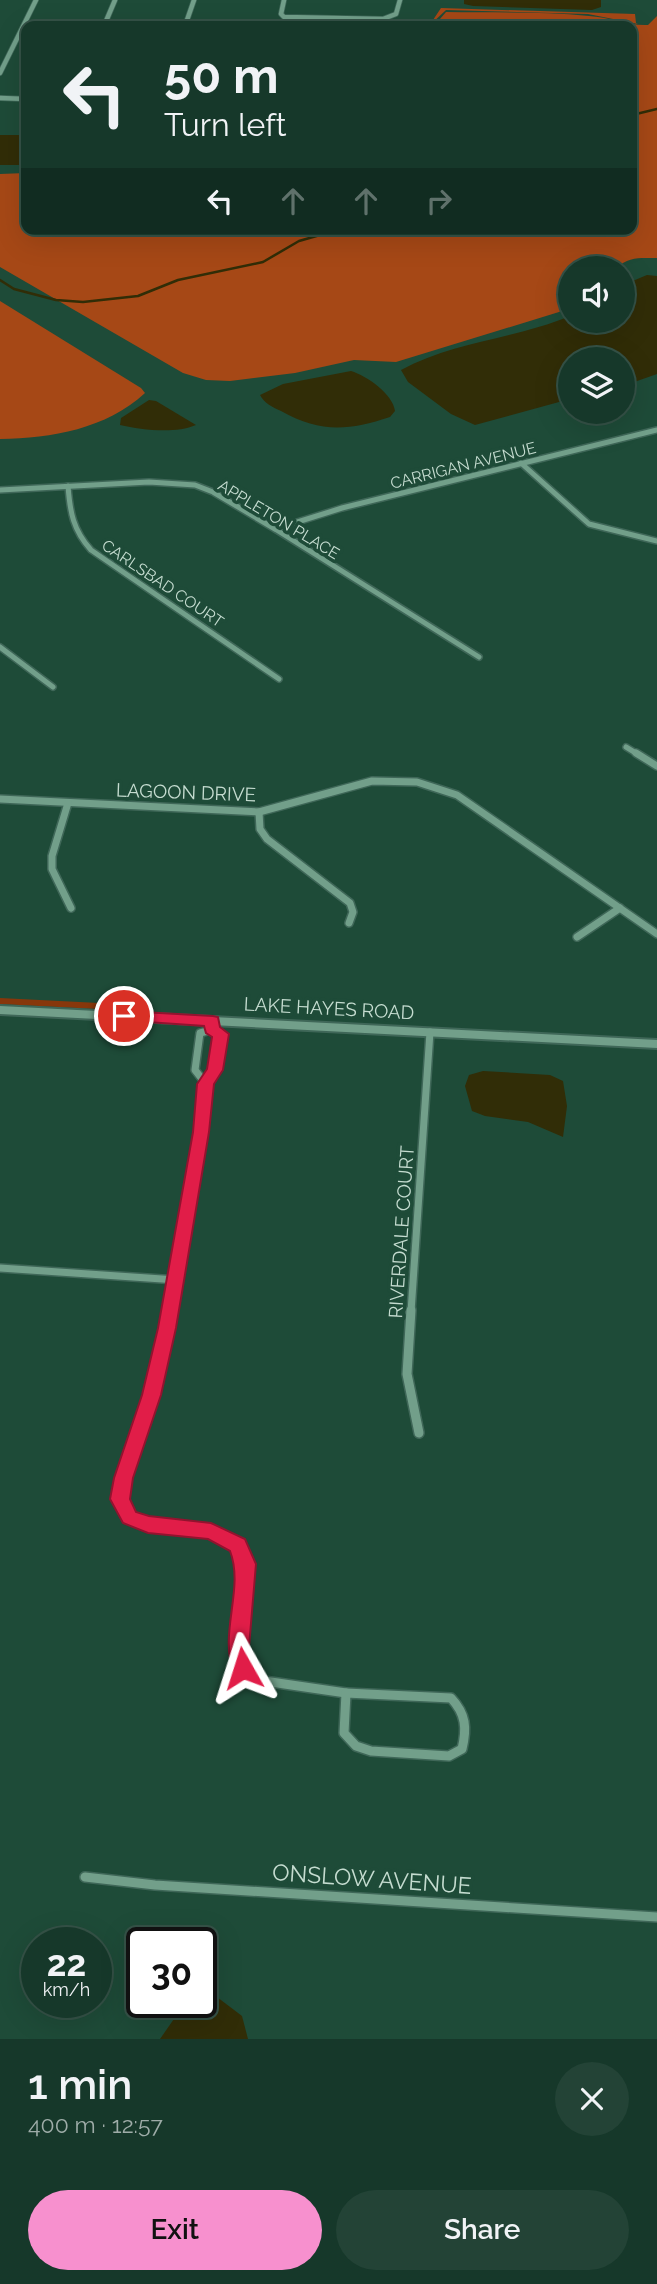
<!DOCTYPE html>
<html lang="en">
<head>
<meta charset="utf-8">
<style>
  body { margin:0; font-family:Raleway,sans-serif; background:#234336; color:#f1f3f6; height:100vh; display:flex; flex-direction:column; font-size:26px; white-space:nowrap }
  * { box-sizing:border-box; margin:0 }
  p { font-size:23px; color:#9eaca8 }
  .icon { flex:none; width:38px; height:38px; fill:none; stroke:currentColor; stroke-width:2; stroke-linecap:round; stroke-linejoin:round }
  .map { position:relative; height:2039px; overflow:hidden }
  .panel { display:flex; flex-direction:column; background:#16382a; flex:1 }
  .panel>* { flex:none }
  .guide { position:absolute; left:21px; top:21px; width:616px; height:214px; border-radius:14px; box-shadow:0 7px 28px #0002,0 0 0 2px #355247; background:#16382a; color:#f1f3f6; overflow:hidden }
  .controls { position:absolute; left:558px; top:256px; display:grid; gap:14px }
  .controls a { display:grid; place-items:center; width:77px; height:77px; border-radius:50%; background:#16382a; box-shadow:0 7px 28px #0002,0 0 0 2px #355247; font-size:35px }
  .speed { position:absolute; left:21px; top:1927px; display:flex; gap:14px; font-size:35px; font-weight:700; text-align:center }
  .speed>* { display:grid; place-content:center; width:91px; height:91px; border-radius:50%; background:#16382a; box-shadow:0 7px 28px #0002,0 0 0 2px #355247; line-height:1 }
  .speed small { font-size:18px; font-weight:400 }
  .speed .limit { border:4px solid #111; border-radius:10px; background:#fff; color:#111 }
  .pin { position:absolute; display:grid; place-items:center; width:60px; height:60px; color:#fff; margin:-30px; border:4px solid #fff; border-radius:50%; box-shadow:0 2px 7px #0007 }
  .me { position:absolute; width:77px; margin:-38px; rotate:354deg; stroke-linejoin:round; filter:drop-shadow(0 0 5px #0008) }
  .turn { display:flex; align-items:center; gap:24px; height:147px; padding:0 28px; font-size:32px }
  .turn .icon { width:91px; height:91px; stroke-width:2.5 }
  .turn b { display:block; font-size:49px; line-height:60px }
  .lanes { display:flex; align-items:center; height:66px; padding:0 28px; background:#0003; justify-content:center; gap:35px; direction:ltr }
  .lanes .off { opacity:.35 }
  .round { display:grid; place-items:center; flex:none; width:74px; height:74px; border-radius:37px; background:#234336 }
  .headline { display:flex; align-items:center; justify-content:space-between; height:119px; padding:0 28px }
  h1 { font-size:42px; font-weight:600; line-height:52px }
  .primary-button { display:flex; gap:14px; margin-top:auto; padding:14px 28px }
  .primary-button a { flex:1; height:80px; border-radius:42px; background:#f790ce; color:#111; font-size:28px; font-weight:600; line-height:80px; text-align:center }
  .primary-button a+a { background:#234336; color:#f1f3f6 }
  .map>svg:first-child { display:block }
  .green { fill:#87370b }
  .forest { fill:#a64816 }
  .water { fill:#312d07 }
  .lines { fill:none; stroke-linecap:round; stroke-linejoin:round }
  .stream { stroke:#312d07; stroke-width:2.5 }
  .minor-far3-casing { stroke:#3f6758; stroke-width:6 }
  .minor-far2-casing { stroke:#3f6758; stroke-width:8 }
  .minor-far1-casing { stroke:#3f6758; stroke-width:10 }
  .minor-casing { stroke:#3f6758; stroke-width:12 }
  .tertiary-casing { stroke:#3f6758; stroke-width:4 }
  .minor-far3 { stroke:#729f8a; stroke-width:4.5 }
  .minor-far2 { stroke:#729f8a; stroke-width:5 }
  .minor-far1 { stroke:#729f8a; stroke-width:7 }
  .minor { stroke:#729f8a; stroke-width:9 }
  .tertiary { fill:#729f8a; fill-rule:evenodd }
  .route { fill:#e11d48; stroke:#92132f; stroke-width:2 }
  .labels { text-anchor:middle; stroke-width:7; stroke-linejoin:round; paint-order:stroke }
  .far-street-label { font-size:16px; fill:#c5dcd0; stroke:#1e4b38 }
  .street-label { font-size:19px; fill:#c5dcd0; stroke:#1e4b38 }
  .near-street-label { font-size:23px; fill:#c5dcd0; stroke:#1e4b38 }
</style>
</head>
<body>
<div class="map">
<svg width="657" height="2039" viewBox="0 0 657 2039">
  <rect width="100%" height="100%" fill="#1e4b38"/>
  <polygon class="green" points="0,998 139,1005 137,1011 0,1004"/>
  <g class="forest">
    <polygon points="441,8 635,14 636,23 638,24 588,14 446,10 429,26"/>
    <path d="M 446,12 C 493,13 542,11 589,16 C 609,17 628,26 648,25 L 657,16 L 657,258 C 642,258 628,256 617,268 L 570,268 L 570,304 L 559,312 L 396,362 L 354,360 L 295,373 L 230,381 L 206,380 L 183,373 L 0,267 L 0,174 L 26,173 L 26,229 L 632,229 L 632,26 L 434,26 Z"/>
    <path d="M 0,301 L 141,388 L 145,393 C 106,429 52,438 0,439 Z"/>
  </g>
  <g class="water">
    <polygon points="464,0 601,0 601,7 592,10 473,6 464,4"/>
    <rect x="0" y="135" width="26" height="30"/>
    <path d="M 647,275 L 657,276 L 657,374 L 623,386 L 623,359 L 570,359 L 570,399 L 475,425 L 451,414 L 408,382 L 401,370 C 454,341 515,339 570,316 L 570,320 L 623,320 L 623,285 Z"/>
    <path d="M 351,371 C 367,376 393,394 395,411 L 390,417 C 348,431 320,433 281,411 C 272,407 264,403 260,395 L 283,384 Z"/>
    <path d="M 149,400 L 156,401 L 196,425 C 175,434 142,430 120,425 L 121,418 Z"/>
    <polygon points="483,1071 550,1075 563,1081 567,1106 563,1137 528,1122 485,1116 472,1111 465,1086 469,1075"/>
    <polygon points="217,1997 242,2016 248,2039 160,2039 176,2016"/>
  </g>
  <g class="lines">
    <g class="stream">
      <polyline points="632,115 657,109"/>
      <polyline points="0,280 14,289 56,300 83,302 138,296 178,280 263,262 299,241 341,229"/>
    </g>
    <g class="minor-far3-casing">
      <g id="minor-far3">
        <polyline points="284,0 281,14 284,17 383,19 396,14 400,0"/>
        <polyline points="104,26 115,0"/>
        <polyline points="185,26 194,0"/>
        <polyline points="0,73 36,0"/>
        <polyline points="0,98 26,99"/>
      </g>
    </g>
    <g class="minor-far2-casing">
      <g id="minor-far2">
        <polyline points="521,463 589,524 657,541"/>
        <path d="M 68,486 C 70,512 73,530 91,550 L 279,679"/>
        <polyline points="0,490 149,482 195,485 213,492 275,529 479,657"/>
        <polyline points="275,529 342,508 657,430"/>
        <polyline points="0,647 53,687"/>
        <polyline points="626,747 639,755"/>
      </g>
    </g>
    <g class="minor-far1-casing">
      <g id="minor-far1">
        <polyline points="636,753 657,766"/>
        <polyline points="0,799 259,812 372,781 417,782 457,795 657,934"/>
        <polyline points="68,803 52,856 52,869 71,908"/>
        <polyline points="259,812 260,829 267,839 350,903 353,912 349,923"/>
        <polyline points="577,937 620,908"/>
        <polygon points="211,1030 221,1034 215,1070 206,1084 195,1070 200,1033"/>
        <polyline points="0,1268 177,1280"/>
        <polyline points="170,1312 201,1132 206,1084"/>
        <polyline points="411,1312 430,1032"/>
      </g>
    </g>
    <g class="minor-casing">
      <g id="minor">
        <path d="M 170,1310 L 152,1395 L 124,1478 L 120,1499 L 130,1518 L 148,1525 L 211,1531 L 238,1545 C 249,1586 237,1627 243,1668 L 264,1681 L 346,1693"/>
        <polyline points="411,1310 407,1374 419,1433"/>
        <path d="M 346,1693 L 451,1698 C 466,1714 467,1728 462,1749 L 449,1756 L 371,1751 L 356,1746 L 344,1733 Z"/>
        <polyline points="85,1877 155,1885 657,1917"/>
      </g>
    </g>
    <g class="tertiary-casing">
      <polygon id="tertiary" points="0,1006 657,1040 657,1048 0,1014"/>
    </g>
    <use href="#minor-far3" class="minor-far3"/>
    <use href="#minor-far2" class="minor-far2"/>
    <use href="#minor-far1" class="minor-far1"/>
    <use href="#minor" class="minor"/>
    <use href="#tertiary" class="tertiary"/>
  </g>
  <path class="route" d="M 124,1011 L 213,1016 L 218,1017 L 220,1027 L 229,1034 L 223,1070 L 214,1084 L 209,1132 L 176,1328 L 161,1395 L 133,1478 L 130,1499 L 136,1512 L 149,1516 L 211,1523 L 245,1539 L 256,1564 L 249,1647 L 253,1668 L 250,1675 L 243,1678 L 235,1675 C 217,1635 245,1590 230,1551 L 208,1539 L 148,1533 L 123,1523 L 110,1499 L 114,1478 L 142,1395 L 158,1328 L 193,1132 L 197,1084 L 207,1069 L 212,1037 L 206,1033 L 204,1026 L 118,1020 L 116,1016 Z"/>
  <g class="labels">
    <g class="far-street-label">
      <text transform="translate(463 465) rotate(-14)" y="6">CARRIGAN AVENUE</text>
      <text transform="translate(279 519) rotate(31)" y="6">APPLETON PLACE</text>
      <text transform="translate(163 583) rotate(34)" y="6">CARLSBAD COURT</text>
    </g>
    <g class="street-label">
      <text transform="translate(186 792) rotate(2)" y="7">LAGOON DRIVE</text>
      <text transform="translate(329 1008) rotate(3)" y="7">LAKE HAYES ROAD</text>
      <text transform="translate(401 1232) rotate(-86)" y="7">RIVERDALE COURT</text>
    </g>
    <g class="near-street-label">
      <text transform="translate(372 1879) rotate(4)" y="8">ONSLOW AVENUE</text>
    </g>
  </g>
</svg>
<div class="controls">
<a><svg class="icon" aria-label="sound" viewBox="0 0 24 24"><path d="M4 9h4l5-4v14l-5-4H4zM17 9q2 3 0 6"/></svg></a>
<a><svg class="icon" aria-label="layers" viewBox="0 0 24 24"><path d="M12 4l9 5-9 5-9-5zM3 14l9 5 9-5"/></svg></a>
</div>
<div class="speed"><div>22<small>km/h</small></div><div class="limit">30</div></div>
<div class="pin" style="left:124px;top:1016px;background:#d93025"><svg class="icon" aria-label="arrive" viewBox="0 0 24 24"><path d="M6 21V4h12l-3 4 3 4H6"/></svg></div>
<svg class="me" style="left:243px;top:1668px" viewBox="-20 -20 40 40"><path d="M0-17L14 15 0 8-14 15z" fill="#e11d48" stroke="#fff" stroke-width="4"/></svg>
<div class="guide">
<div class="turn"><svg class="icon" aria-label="left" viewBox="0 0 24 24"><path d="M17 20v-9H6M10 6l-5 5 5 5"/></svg><div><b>50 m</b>Turn left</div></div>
<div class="lanes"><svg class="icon" aria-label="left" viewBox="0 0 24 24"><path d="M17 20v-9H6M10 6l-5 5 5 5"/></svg><svg class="icon off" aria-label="ahead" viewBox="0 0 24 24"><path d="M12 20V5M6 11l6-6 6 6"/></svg><svg class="icon off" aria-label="ahead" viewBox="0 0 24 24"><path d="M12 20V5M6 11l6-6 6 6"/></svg><svg class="icon off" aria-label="right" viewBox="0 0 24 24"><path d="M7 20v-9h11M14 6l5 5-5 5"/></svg></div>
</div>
</div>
<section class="panel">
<div class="headline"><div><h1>1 min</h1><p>400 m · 12:57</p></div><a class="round"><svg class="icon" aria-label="close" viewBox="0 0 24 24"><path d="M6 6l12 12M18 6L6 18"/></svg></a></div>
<div class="primary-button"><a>Exit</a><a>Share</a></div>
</section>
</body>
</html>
